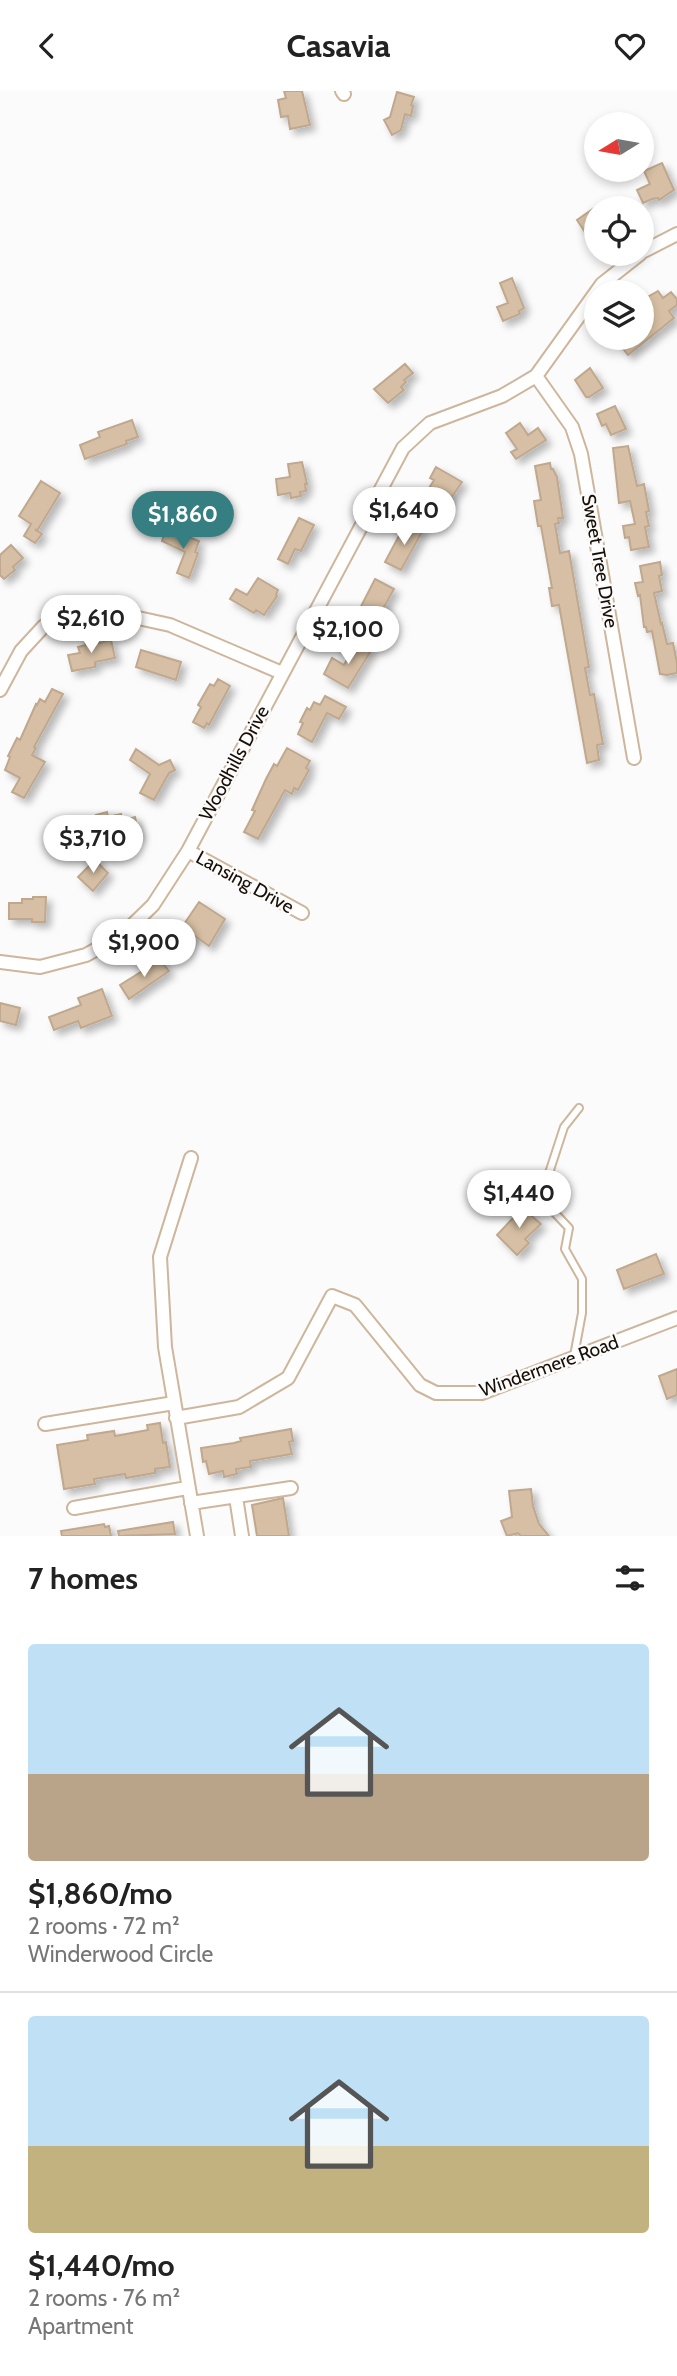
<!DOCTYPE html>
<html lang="en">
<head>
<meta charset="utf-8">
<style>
	:root { --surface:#fff; --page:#f2f2f2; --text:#222; --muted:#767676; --line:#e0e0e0; --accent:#357e82 }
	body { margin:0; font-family:Cabin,sans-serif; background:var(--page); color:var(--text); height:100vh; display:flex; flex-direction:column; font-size:26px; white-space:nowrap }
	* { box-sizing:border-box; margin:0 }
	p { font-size:23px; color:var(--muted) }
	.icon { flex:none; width:38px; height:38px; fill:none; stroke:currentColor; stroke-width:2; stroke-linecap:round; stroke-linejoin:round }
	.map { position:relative; height:1445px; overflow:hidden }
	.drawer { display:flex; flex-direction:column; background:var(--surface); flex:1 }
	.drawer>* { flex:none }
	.needle { width:46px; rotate:259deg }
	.buttons { position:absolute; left:584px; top:21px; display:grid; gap:14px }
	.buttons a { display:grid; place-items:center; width:70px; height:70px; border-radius:50%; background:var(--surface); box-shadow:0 4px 10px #0003; font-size:35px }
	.price { position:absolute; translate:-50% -60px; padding:0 16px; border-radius:24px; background:#fff; color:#222; font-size:23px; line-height:46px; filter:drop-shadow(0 2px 4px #0008) }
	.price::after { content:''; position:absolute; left:50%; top:42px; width:21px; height:16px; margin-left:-10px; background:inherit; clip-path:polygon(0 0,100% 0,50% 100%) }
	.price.selected { background:var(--accent); color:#fff }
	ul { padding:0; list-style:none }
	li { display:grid; align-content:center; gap:14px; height:371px; padding:0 28px }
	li+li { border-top:2px solid var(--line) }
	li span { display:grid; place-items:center; height:217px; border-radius:7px; color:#555 }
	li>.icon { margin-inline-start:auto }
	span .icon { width:126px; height:126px; fill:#fffc; stroke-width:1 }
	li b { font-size:30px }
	h2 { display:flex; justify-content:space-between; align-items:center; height:84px; padding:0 28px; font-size:30px }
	header { display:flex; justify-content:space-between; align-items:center; height:91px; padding:0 28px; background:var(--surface); font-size:32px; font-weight:700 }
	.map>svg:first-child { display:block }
</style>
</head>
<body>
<header><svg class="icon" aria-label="back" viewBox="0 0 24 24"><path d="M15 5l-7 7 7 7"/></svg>Casavia<svg class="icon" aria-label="heart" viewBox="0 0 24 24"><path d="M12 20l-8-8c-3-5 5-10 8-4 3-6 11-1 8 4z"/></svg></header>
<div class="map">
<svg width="677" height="1445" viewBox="0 0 677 1445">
	<defs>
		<filter id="shadow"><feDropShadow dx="5" dy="5" stdDeviation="3.5" flood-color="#0004"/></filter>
	</defs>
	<rect width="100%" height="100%" fill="#fbfbfb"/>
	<path fill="#d6bfa4" stroke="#bfa88e" stroke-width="2" filter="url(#shadow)" d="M284,0h18l8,34 -20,4 -2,-13 -7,1 -3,-17 8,-2z
		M397,1l17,5 -3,8 2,1 -2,10 -6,-2 -4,16 -9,5 -8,-15 6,-3z
		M662,72l12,27 -15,10 -1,-2 -6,1 -9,4 -6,-13 13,-6 -6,-13z
		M597,115v22l-10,7 -10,-15z
		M512,187l12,30 -5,3 1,3 -17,7 -6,-14 11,-4 -8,-20z
		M658,200l5,7 8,-6 6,7v6l-8,6 5,7 -46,37 -13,-17h27v-19l10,-8 -8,-12z
		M405,273l8,9 -9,7 2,2 -5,5 3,3 -16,13 -14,-14z
		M590,277l13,20 -14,9h-3l-11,-17z
		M615,315l11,23 -15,6 -5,-11 -4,2 -5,-12z
		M132,329l6,17 -12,4 1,3 -42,15 -5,-14 20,-8 -2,-5z
		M520,332l8,12 10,-7 8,12 -30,19 -5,-7 6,-3 -11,-16z
		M628,355l9,40 7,-2 5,27 -3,1 3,14 -4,1 4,20 -18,3 -2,-13 -4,1 -2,-12 12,-2 -5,-23 -11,2 -6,-55z
		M302,371l5,22h-2l1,7 -6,1 1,4 -10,2 -1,-5 -12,2 -2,-16 14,-2 -2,-13z
		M550,372l1,6h2l4,8 6,41h-5l1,5 -4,1 5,29 9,-2 20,116 -4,1 5,27 4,-1 9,50 -6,1 2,15 -12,3 -28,-158 -7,1 -3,-18h3l-11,-62h-3l-4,-25 7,-1 -6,-34z
		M436,376l26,15 -19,28 -20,-12 11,-18 -4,-2z
		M41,390l19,12 -23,38 -2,-2 7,5 -7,9 -11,-7 7,-12 -12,-8z
		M299,427l15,7 -13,26 -6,-2 -7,15 -10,-5z
		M410,433l13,6 -22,40 -16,-8 15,-28 4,1z
		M170,439l29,11 -4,11 3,1 -9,25 -12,-5 8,-21 -23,-11 3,-9 4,2z
		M11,454l12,13 -10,9 2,3 -11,9 -4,-4v-20z
		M660,471l2,13 -3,1 3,15 -8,2 7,31 1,-1 5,21 6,-1 4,20v10l-10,2 -7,-1 -8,-43 -5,1 -1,-5h-2l-4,-32 -2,1 -3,-13 8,-1 -3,-16z
		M258,487l20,12 -2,5 1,1 -13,19 -8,-5 -2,3 -24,-14 6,-10 11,6z
		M375,488l19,10 -22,40 -18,-9z
		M98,548l1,4 12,-3 4,18 -20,4v5l-23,4 -4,-16 12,-2 -2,-6 8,-2 -1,-3z
		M356,552l15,8 -23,37 -24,-14 8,-16 12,7z
		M141,559l40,12 -5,18 -40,-13z
		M218,588l12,7 -21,39 -2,-2 -3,5 -11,-6 8,-15 -3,-2 12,-21 4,2z
		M52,598l11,5 -29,53 2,1 -4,7 13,7 -21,36 -12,-6 8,-14 -15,-8 5,-13 -2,-1 9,-18 3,2 16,-36 1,1 3,-6 5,3z
		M325,605l21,11 -7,12 -12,-6 -15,29 -14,-8 5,-11 -3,-1 7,-14 3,2 4,-8 6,3z
		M287,657l23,13 -4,7 3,2 -11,20 -4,-2 -2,6 -7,-4 -27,49 -14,-7 11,-21 -3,-1 14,-31 8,-15 3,2z
		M136,658l23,16 11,-5 5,10 -6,3 -15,27 -14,-7 10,-19 -20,-14z
		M107,721l1,5 13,-3 1,7 13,-4 4,18 -34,10 -9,-30z
		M95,769l13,13 -15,18 -15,-14z
		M33,806h13l-1,25h-13v-3h-23v-16h13v-4h11z
		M199,811l26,17 -16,27 -14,-10 -12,15 -9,-6 9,-13 -3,-2z
		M160,869l9,11 -40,28 -9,-14z
		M102,898l10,27 -31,12 -3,-7 -24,9 -5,-13 32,-12 -3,-7z
		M0,912l20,5 -4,17 -16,-4z
		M520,1115l21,18 -16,15 4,4 -12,12 -20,-20 17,-18 -2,-2z
		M656,1163l8,20 -40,15 -7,-19z
		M677,1278v26l-10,4 -8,-23z
		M160,1332l3,20 3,-1 4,25 -15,2v4l-29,5 -1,-4 -31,5 1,5 -31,5 -7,-44 31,-5 -1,-5 27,-4 1,5 33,-6 -1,-5z
		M291,1338l2,12 -4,1 3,12 -42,7 1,6 -15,2 1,5 -13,3 -1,-6 -14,3 -3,-13 -3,1 -2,-14 33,-5 7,-2 -1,-3z
		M531,1398l2,17 6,18 10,12h-28l-3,-3 -11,3 -6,-15 11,-4 -3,-26z
		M283,1407l6,38h-32l-5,-31z
		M173,1431l2,12 -56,2 -1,-5z
		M104,1433l1,3 4,-1 2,10h-49l-1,-5z"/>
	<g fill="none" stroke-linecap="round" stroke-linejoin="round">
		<g stroke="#ceb69c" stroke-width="10">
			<path id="lane" d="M574,1265l8,-43v-34l-17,-30 4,-21 -32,-34 -1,-6 13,-15 15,-46 15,-19"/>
		</g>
		<g stroke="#ceb69c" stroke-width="16">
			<path id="street" d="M342,0l2,3
				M642,161l35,-18
				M536,285l36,51 9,27 53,304
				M0,599l21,-39 23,-25 31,-16h27l68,15 112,48
				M188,760l114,62
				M0,871l40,5 46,-12 36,-20 31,-30 35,-54 215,-403 27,-25 72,-27 34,-20 66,-92 38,-30
				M191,1067l-31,99 5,90 32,189
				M176,1327l63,-11 49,-29 44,-82 23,9 65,80 16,8h46l195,-75
				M45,1333l129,-21
				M236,1406l6,39
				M191,1412l100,-15
				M74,1417l113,-20"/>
		</g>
		<use href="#lane" stroke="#fff" stroke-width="6"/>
		<use href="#street" stroke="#fff" stroke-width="12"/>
	</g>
	<g text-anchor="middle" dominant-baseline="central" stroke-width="5" stroke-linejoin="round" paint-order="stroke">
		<g font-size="19" fill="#170e06" stroke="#fbfbfb">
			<text transform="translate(600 470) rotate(80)">Sweet Tree Drive</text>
			<text transform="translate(234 672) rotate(-62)">Woodhills Drive</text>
			<text transform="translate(245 791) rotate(29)">Lansing Drive</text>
			<text transform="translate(549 1275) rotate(-20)">Windermere Road</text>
		</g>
	</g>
</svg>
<div class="buttons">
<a><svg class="needle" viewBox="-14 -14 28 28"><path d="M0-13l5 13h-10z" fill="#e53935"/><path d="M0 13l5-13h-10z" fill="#767676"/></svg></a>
<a><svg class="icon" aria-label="locate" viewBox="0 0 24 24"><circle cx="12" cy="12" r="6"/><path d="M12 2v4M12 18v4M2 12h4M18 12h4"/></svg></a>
<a><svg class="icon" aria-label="layers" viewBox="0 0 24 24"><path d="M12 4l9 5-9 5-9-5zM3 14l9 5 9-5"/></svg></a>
</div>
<b class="price" style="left:404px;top:456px">$1,640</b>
<b class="price selected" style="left:183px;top:460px">$1,860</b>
<b class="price" style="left:91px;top:564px">$2,610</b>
<b class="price" style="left:348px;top:575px">$2,100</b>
<b class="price" style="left:93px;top:784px">$3,710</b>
<b class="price" style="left:144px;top:888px">$1,900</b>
<b class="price" style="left:519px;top:1139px">$1,440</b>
</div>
<section class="drawer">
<h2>7 homes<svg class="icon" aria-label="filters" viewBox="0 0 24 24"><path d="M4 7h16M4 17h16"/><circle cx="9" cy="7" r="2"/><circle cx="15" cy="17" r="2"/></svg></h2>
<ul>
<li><span style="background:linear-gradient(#bfe0f5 60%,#b9a48a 0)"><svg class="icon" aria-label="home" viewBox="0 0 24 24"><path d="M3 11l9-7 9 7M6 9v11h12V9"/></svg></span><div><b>$1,860/mo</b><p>2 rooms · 72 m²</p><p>Winderwood Circle</p></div></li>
<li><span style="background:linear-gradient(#bfe0f5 60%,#c2b280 0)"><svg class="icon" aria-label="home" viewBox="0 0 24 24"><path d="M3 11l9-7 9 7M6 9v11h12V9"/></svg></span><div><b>$1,440/mo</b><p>2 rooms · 76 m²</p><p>Apartment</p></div></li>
</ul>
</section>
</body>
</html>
